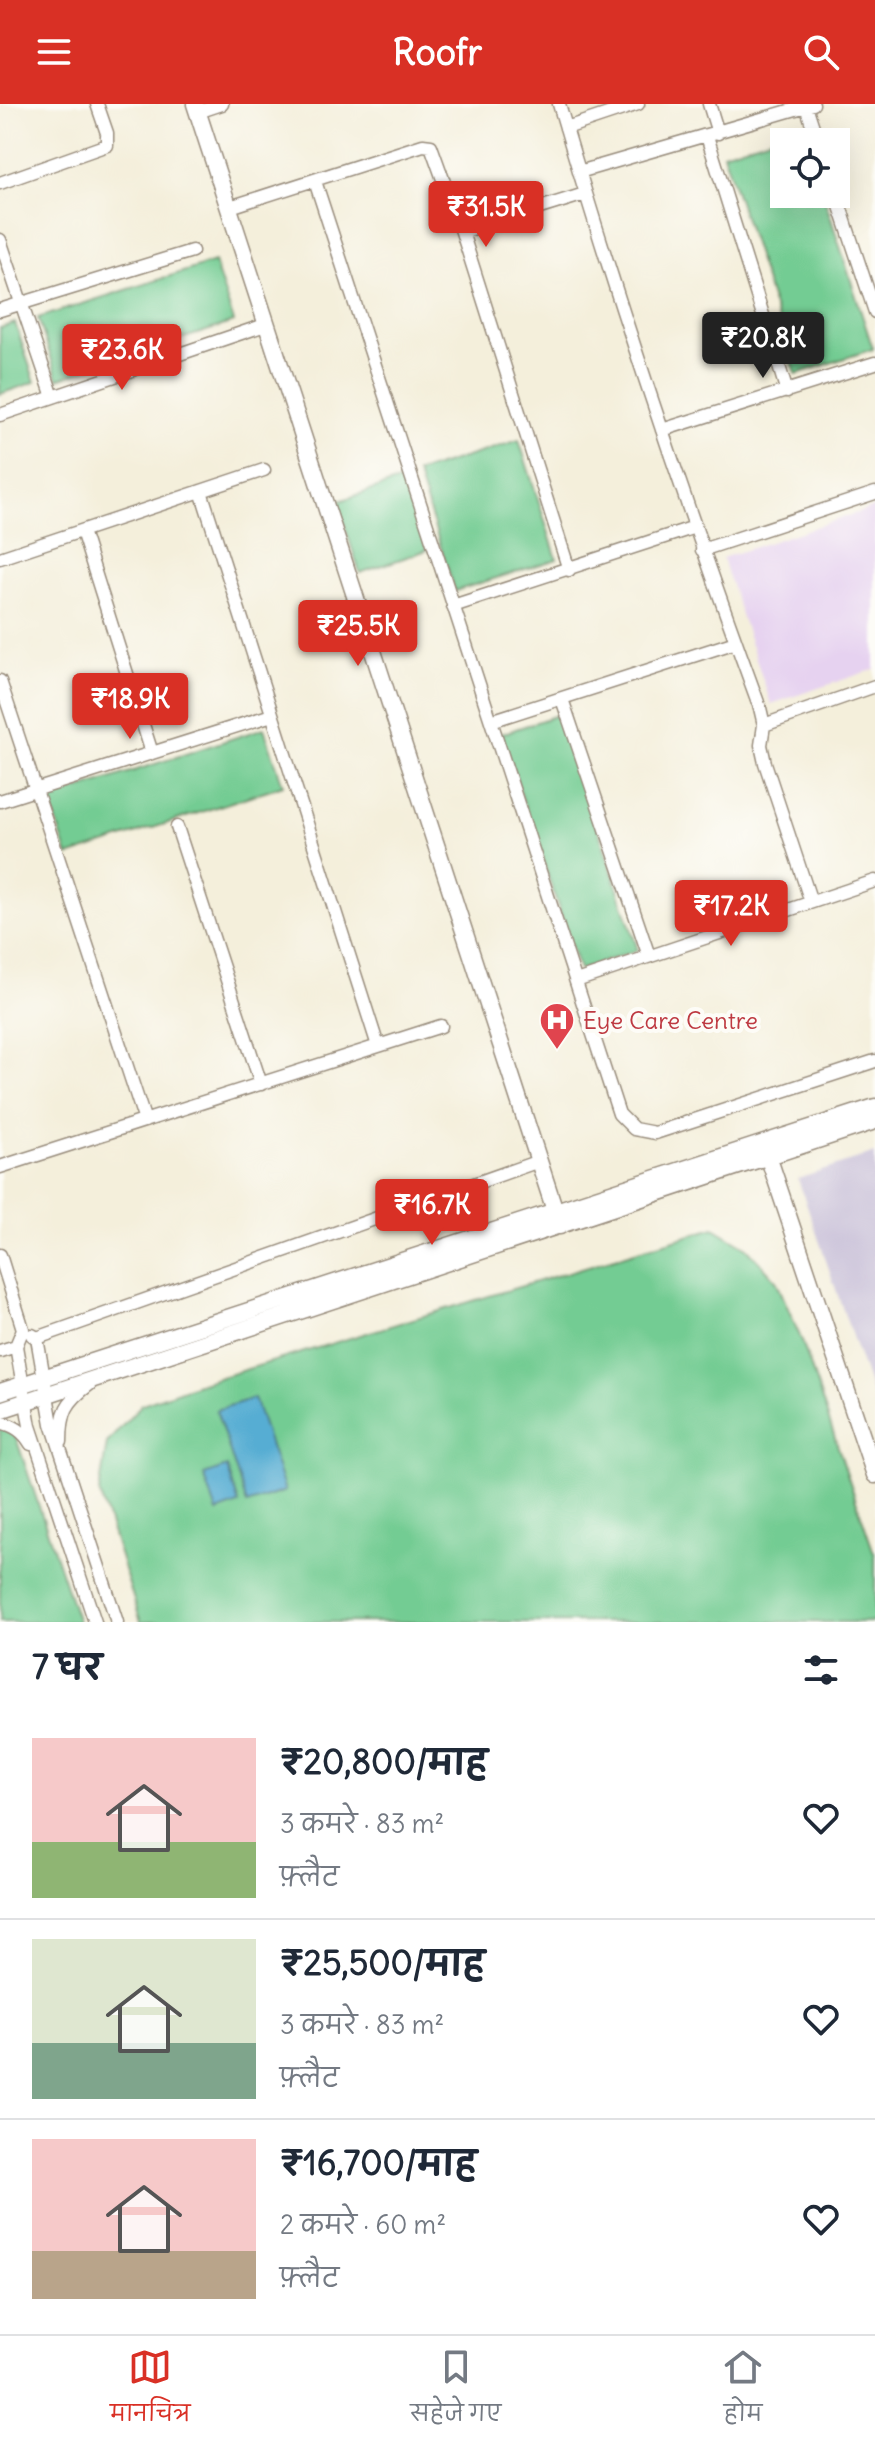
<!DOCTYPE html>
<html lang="hi">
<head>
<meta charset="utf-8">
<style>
	:root { --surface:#fff; --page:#f6f6f7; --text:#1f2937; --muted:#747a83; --line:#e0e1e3; --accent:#d93025 }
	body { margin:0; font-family:Delius,"Playpen Sans Deva",sans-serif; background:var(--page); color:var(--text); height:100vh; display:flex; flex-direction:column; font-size:30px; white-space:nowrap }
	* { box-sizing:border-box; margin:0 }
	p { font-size:26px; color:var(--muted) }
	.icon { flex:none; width:44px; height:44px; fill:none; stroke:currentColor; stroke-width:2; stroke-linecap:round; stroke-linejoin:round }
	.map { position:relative; height:1518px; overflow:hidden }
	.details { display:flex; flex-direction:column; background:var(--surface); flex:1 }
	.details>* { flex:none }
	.buttons { position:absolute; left:770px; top:24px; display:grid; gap:16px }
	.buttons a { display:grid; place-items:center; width:80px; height:80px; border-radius:0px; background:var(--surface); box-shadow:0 8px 32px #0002; font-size:40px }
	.price { position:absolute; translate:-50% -68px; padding:0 18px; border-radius:8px; background:var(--accent); color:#fff; font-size:26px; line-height:52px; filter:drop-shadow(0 2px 4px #0008) }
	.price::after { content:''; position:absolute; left:50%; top:48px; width:24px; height:18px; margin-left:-12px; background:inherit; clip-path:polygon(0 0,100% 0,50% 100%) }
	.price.on { background:#222; color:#fff }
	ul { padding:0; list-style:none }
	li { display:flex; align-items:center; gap:24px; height:200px; padding:0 32px }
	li+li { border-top:2px solid var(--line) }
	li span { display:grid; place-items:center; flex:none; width:224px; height:160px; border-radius:0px; color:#555 }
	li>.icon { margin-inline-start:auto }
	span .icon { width:96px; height:96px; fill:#fffc; stroke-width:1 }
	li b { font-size:34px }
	h2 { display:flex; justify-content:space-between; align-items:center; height:96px; padding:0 32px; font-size:34px }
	header { display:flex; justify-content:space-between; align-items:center; height:104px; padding:0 32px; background:var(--accent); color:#fff; font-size:36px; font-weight:800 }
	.tabs { display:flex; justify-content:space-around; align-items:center; height:112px; border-top:2px solid var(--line); background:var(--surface); font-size:22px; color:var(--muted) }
	.tabs a { display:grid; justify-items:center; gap:4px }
	.tabs .on { color:var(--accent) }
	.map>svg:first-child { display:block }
</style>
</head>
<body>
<header><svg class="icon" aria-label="menu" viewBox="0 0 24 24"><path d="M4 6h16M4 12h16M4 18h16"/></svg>Roofr<svg class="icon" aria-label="search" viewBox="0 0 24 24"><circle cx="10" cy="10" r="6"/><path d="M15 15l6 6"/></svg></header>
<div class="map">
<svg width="875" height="1518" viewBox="0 0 875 1518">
	<rect width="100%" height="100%" fill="#fdfcf7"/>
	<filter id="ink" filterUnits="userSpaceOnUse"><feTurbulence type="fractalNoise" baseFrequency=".0125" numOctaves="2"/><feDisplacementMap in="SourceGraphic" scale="16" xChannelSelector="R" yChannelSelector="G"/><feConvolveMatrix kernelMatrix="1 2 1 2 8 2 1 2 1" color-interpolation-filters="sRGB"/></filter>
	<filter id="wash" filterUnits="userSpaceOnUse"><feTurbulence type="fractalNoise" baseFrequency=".006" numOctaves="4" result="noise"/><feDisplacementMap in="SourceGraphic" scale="32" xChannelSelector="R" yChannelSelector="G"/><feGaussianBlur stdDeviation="1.8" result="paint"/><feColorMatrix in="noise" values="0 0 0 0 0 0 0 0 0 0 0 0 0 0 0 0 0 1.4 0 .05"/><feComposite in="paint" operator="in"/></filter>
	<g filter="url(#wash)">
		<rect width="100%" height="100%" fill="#f4efdb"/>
		<path fill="#e6d2f0" d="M875,403v162l-104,35 -49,-146z"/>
		<path fill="#c8bfd8" d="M875,1049v250l-77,-224z"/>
		<path fill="#73cc93" stroke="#577b58" stroke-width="2" d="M801,24l5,14h-22v52h39l50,155 -77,25 -73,-221z
			M214,158l20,60 -176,57 -20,-61z
			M15,219l20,59 -35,12v-66z
			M519,336l38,119 -102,32 -38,-118z
			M404,375l23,71 -67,23 -23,-71z
			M560,610l78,236 -59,20 -78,-236z
			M264,624l19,57 -215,71 -19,-57z
			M714,1124l33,20 29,32 26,61 73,215v66h-734l-42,-130 8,-49 35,-39 56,-20z
			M12,1322l66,196h-78v-193z"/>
		<path fill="#56add3" stroke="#486c78" stroke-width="2" d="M254,1294l31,93 -38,13 -31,-94z
			M227,1363l12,37 -22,8 -13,-37z"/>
	</g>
	<g filter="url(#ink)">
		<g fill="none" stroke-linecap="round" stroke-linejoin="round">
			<g stroke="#988c7c" stroke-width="15">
				<path id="street" d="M559,0c60,204 128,405 201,604l4,17 -3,20 4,18 46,139
					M709,0l9,29
					M806,2l12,36
					M198,8l24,-8
					M566,24l72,-24
					M707,32l80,256
					M579,68l234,-68
					M315,77l304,933 15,15 21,4 220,-72
					M0,79l107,-38v-12l-10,-29
					M836,90l39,118
					M230,103l193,-62 8,1 31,86 107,338
					M462,128l123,-38
					M0,136l53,157
					M0,206l192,-59
					M0,311l268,-91
					M662,326l213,-67
					M201,387l177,555
					M82,427l70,222
					M702,446l173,-57
					M0,454l264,-88
					M453,502l242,-79
					M0,577l145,440
					M562,595l87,257
					M491,617l245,-79
					M764,621l111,-39
					M0,697l272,-86
					M177,723l84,257
					M576,877l299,-100
					M0,1063l441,-141
					M0,1151l23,74 -7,17 14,80 65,196
					M32,1231l5,3 15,86 65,198
					M37,1234l502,-177
					M0,1247l16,-5
					M0,1318c15,4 23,9 31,22
					M61,1338c0,-30 5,-40 29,-58"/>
			</g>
			<g stroke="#988c7c" stroke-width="19">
				<path id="secondary" d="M195,0l365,1122
					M765,1043l110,328
					M0,1288l875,-285
					M0,1306l875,-289"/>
			</g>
			<use href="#street" stroke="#fff" stroke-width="12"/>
			<use href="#secondary" stroke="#fff" stroke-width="16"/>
		</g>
	</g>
	<defs>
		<g id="hospital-pin" transform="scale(1.8)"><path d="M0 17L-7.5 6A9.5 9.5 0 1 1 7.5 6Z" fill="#e0444e" stroke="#fdfcf7"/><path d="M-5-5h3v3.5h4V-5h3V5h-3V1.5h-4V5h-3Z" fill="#fff"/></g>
	</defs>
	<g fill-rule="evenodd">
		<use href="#hospital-pin" x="557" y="916"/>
	</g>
	<g text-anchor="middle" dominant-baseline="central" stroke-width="8" stroke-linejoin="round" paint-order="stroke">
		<g font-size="24" fill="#be3a42" stroke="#fdfcf7" text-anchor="start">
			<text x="583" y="916">Eye Care Centre</text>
		</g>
	</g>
</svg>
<div class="buttons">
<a><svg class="icon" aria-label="locate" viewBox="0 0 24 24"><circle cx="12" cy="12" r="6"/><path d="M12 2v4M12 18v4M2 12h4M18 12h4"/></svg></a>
</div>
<b class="price" style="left:486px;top:145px">₹31.5K</b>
<b class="price on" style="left:763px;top:276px">₹20.8K</b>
<b class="price" style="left:122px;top:288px">₹23.6K</b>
<b class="price" style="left:358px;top:564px">₹25.5K</b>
<b class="price" style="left:130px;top:637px">₹18.9K</b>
<b class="price" style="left:731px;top:844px">₹17.2K</b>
<b class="price" style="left:432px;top:1143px">₹16.7K</b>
</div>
<section class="details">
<h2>7 घर<svg class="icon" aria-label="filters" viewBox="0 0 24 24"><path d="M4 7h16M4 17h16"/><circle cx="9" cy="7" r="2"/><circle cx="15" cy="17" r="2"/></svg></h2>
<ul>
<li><span style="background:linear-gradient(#f6c9c9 65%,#8fb573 0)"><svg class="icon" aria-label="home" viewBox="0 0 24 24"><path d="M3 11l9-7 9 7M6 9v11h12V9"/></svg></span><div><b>₹20,800/माह</b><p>3 कमरे · 83 m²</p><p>फ़्लैट</p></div><svg class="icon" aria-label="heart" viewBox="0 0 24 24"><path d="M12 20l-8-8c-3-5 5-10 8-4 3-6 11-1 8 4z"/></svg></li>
<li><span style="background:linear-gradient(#dfe7d0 65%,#7fa58c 0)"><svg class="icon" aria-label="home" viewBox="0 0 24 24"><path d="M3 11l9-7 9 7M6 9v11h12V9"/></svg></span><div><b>₹25,500/माह</b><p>3 कमरे · 83 m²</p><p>फ़्लैट</p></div><svg class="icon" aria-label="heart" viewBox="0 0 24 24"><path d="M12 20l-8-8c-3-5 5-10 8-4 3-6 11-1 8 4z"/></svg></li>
<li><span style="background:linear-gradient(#f6c9c9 70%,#b9a48a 0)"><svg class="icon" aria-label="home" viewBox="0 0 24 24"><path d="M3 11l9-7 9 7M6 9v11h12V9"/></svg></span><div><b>₹16,700/माह</b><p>2 कमरे · 60 m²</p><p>फ़्लैट</p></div><svg class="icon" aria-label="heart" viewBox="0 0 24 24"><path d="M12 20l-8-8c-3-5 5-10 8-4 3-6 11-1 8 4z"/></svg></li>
</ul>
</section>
<nav class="tabs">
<a class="on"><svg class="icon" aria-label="map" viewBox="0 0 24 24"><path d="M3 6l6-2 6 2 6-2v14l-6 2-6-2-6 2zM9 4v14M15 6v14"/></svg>मानचित्र</a>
<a><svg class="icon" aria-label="saved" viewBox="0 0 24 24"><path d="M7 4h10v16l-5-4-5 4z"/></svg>सहेजे गए</a>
<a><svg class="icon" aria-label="home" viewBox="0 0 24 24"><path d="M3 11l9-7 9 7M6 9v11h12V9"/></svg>होम</a>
</nav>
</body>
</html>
